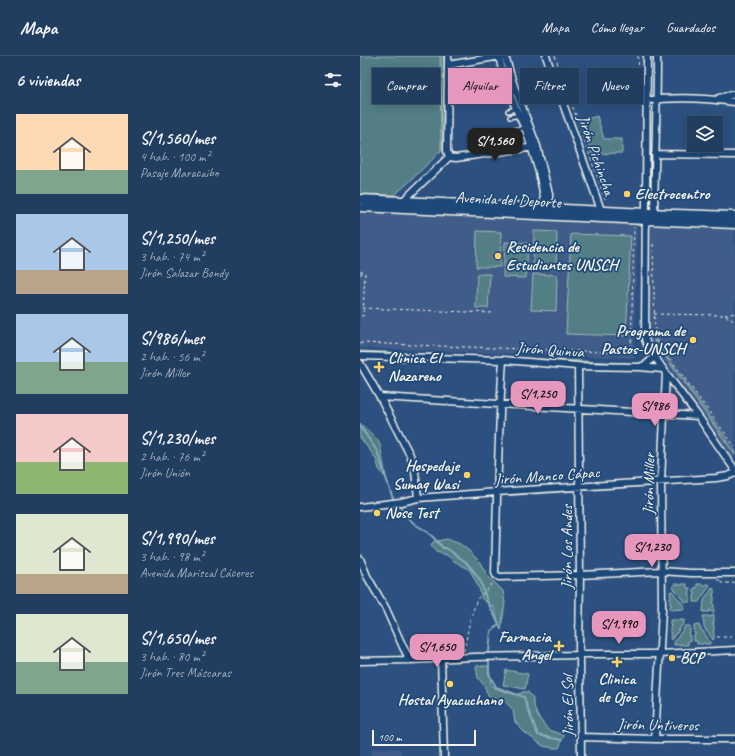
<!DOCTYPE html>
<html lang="es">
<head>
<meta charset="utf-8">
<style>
	:root { --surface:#213d60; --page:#2d4869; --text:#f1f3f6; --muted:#a2aebd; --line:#3e5675; --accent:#e797bd }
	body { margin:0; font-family:Caveat,sans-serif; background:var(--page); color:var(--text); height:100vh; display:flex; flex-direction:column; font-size:15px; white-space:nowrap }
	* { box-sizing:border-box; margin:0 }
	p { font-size:13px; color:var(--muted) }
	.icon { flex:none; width:22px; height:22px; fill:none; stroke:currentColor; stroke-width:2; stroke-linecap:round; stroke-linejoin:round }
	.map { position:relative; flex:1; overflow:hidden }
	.side { display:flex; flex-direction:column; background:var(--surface); width:360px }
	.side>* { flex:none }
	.banner { position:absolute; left:12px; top:12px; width:303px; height:36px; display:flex; gap:8px }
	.buttons { position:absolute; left:327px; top:60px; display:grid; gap:8px }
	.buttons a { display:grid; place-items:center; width:36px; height:36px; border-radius:0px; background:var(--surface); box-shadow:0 2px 10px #0003,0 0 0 1px var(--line); font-size:20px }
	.scale { position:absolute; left:12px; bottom:10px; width:104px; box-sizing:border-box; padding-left:4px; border:2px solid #f4f1e8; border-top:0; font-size:11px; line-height:14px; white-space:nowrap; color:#f4f1e8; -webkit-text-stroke:3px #1f4a7a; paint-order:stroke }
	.price { position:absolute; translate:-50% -34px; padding:0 9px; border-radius:8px; background:var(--accent); color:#111; font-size:13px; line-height:26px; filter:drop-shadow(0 1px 2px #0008) }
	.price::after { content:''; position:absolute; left:50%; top:24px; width:12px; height:9px; margin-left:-6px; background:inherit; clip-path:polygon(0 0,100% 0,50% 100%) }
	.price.current { background:#222; color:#fff }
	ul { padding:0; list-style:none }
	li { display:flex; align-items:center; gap:12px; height:100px; padding:0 16px }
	li span { display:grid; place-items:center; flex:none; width:112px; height:80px; border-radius:0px; color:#555 }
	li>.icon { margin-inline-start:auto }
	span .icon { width:48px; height:48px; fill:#fffc; stroke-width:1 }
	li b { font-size:17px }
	h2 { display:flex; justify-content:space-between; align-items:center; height:48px; padding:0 16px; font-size:17px }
	.tag { padding:0 14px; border-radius:0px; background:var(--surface); box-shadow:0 2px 10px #0003,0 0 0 1px var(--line); font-size:14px; line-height:36px }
	.tag.current { background:var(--accent); color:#111 }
	header { display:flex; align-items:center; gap:24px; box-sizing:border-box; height:56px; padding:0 20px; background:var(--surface); border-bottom:1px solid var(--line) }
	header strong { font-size:19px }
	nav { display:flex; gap:22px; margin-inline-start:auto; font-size:14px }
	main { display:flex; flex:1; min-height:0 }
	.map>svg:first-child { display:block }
</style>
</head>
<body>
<header>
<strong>Mapa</strong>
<nav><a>Mapa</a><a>Cómo llegar</a><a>Guardados</a></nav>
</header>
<main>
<section class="side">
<h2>6 viviendas<svg class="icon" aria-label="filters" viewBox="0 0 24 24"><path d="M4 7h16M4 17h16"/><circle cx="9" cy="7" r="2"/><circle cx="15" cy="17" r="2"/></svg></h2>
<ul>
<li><span style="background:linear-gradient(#ffd9b3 70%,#7fa58c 0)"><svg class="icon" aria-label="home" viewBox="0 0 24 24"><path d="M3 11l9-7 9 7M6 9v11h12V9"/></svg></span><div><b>S/1,560/mes</b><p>4 hab. · 100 m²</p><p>Pasaje Maracaibo</p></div></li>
<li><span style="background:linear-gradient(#a9c7e8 70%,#b9a48a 0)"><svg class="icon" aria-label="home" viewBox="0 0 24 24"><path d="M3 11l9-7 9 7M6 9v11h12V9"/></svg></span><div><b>S/1,250/mes</b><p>3 hab. · 74 m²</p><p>Jirón Salazar Bondy</p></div></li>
<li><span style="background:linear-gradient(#a9c7e8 60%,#7fa58c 0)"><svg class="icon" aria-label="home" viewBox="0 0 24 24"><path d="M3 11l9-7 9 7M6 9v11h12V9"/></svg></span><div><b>S/986/mes</b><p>2 hab. · 56 m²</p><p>Jirón Miller</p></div></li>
<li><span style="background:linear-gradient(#f6c9c9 60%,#8fb573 0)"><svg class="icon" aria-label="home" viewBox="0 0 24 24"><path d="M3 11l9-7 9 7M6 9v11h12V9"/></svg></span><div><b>S/1,230/mes</b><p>2 hab. · 76 m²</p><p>Jirón Unión</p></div></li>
<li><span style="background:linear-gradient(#dfe7d0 75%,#b9a48a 0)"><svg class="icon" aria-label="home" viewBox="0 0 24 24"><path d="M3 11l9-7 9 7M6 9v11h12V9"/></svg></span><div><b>S/1,990/mes</b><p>3 hab. · 98 m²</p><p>Avenida Mariscal Cáceres</p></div></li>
<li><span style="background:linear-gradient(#dfe7d0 60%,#7fa58c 0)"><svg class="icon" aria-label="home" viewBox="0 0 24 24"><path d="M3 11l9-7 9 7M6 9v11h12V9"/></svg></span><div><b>S/1,650/mes</b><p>3 hab. · 80 m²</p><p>Jirón Tres Máscaras</p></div></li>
</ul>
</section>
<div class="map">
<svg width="375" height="700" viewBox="0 0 375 700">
	<rect width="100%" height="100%" fill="#2c5180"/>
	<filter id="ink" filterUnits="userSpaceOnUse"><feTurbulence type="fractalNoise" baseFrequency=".025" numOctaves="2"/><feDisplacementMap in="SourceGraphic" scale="8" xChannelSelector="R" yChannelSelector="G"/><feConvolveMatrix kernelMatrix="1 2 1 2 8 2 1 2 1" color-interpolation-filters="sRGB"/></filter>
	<g filter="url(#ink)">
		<path fill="#405d8a" d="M0,154l277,12 -3,136 -274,-10z
			M287,167l88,4v230l-3,3 -83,-122z
			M12,693h29v7h-29z"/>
		<path fill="#527e86" stroke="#a3b8b7" d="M0,0h80l1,95 -35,34 -12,10 -34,-1z
			M81,0h3l2,92 -2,2 -2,-1z
			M237,60l7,23h18v14l-30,1 -11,-33z
			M117,175l24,1 -1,35h-24z
			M174,175l23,1 -1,36 -23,-1z
			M211,178l60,2 -5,100 -60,-2z
			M145,186l23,1 -2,35 -23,-1z
			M117,218h13l-2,34h-12z
			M173,218l24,1 -1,36 -25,-1z
			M294,284h1l80,111v4l-81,-114z
			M0,295l269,12 1,2 -270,-11z
			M0,367l17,16 3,6 6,32 -2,-1 -5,-7 -3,-10 -16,-22z
			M87,483l13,5 8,6 11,11 8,14 16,16 2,12 -4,27 -7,-22 -12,-9 -3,-11 -9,-18 -16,-9 -7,-6 -11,-3 -5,-6 2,-4z
			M314,528h5l1,1h2v-1h5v4h3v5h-1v2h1v7h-5l-2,-2v-1l-1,-2 -1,1 -8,-11z
			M337,528h5l1,1h2v-1h4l1,1 -7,11h-1l-3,6h-5v-7h1v-2h-1v-5h3z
			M352,532l2,1v5h-1v2h1v6h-1v2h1v8h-3v-2l-2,1v1h-6l1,-12 3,-5h1l1,-1v-1z
			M311,535h1l12,15v3l-14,1v-4h1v-2h-1v-6h1l-1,-6z
			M354,559v8h-1v2h1v6h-1v2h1v6l-1,1 -4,-6h1l-2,-2h-1l-3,-5 -1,-11h6v1h2v-1z
			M310,564h14v3l-8,11h-1l-3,6 -2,-1 1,-6 -1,-1v-5l1,-1v-1l-1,-1z
			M339,569l2,4v1l1,1h1l7,11v2h-5v-1h-2v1h-6v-3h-3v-6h1v-2h-1v-7z
			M325,570h5v7l-1,1v2h1v5h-2v4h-6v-1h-2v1h-6v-2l7,-11h1l1,-1v-1z
			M116,610h13l2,19 3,3 22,7 7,-3h5l5,6v5l4,12 11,15 16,5 -5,13h-6l-10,-2 -19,-14 -9,-10 -2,-12 -11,-12 -10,1 -4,-4 -4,-10 -6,-7z
			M146,614l22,4 -3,15 -22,-4z"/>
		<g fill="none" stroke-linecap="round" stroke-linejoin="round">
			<path stroke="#8cacbd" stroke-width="2" d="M0,370l17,25 15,45 16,22 8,7 7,4 9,7 11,12h3l20,14 9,11 6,9 6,19 12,23 -8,7 -2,20
				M129,598v20l7,13 28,10 3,10 11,28 23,5"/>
			<g stroke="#f4f1e8" stroke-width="6">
				<path id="service" d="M148,55l8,-2
					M150,61l9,-2
					M154,74l11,-2"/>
			</g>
			<g stroke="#f4f1e8" stroke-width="9">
				<path id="minor" d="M139,0l4,18 7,20 6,15 11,24 12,39 5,25 -2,14
					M145,0l9,30 23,60 12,48v19
					M186,0l56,157
					M287,0l-2,283 3,8 15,22 35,47 37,54
					M88,9l53,-9
					M359,42l16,-4
					M287,44c28,-3 60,-2 88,2
					M295,98l80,1
					M89,101l7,1 79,-11
					M42,147l1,-2 46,-44 -2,-6 1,-95
					M294,157c1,-52 3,-105 3,-157
					M0,300l143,4 75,6 61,1 24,2
					M143,304c-5,71 -6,142 -8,213l1,2 3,2 81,-2 81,-4 30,2h44
					M0,307l20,34 30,58 5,16 3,27
					M218,310l2,209 -1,73 1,13 1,95
					M280,311l7,-3 8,-8
					M20,341c106,6 212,12 318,19
					M0,451l41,-5 17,-4 79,-6 219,-14 12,-2 7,-3
					M0,503l7,17 19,33 17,38 7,13
					M81,603l3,97
					M0,605l50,-1 64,-3 106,-2 3,-1h77l75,-4
					M221,681l74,2h80
					M295,683l7,-129 -1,-129 5,-108"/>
			</g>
			<g stroke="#f4f1e8" stroke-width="11">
				<path id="tertiary" d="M0,143l286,14 89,3
					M0,151l375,17"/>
			</g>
			<path stroke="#f4f1e8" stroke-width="1" stroke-dasharray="3 3" stroke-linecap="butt" d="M195,0l50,143
				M278,0l2,41
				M293,188l2,94 80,109
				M0,216h5l-2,44 -3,-1
				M0,219l4,-3
				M3,252l130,5
				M294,258l71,1 10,7
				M365,259l10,-2
				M0,287l271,10 3,-126
				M357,524h4v3h14
				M357,581h18
				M104,595l6,-31 6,-18 2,-4 10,-9 6,-8"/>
			<use href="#service" stroke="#1f4a7a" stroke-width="3"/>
			<use href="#minor" stroke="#1f4a7a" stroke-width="6"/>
			<use href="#tertiary" stroke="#1f4a7a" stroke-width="8"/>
		</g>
	</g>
	<g fill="#ffd166" stroke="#1f4a7a" stroke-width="1.5">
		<circle cx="267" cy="138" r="4"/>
		<circle cx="138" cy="200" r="4"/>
		<circle cx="333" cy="284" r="4"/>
		<path d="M17 305h4v4h4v4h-4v4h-4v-4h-4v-4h4z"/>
		<circle cx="107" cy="419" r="4"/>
		<circle cx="17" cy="457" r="4"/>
		<path d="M197 584h4v4h4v4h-4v4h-4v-4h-4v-4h4z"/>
		<circle cx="312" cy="602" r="4"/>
		<path d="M255 600h4v4h4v4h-4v4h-4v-4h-4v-4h4z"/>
		<circle cx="90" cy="628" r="4"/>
	</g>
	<g text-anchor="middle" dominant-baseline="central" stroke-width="3.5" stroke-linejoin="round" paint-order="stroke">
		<g font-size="16" fill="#f4f1e8" stroke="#1f4a7a">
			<text transform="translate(236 99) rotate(71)">Jirón Pichincha</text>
			<text transform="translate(148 144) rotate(3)">Avenida del Deporte</text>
			<text transform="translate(190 294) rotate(4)">Jirón Quinua</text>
			<text transform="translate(187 420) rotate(-4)">Jirón Manco Cápac</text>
			<text transform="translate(289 428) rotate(-89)">Jirón Miller</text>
			<text transform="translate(207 491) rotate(-90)">Jirón Los Andes</text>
			<text transform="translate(208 650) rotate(-91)">Jirón El Sol</text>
			<text transform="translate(298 669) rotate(1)">Jirón Untiveros</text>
		</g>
		<g font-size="16" font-weight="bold" fill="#f4f1e8" stroke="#1f4a7a" text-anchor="start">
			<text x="275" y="138">Electrocentro</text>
			<text x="146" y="191">Residencia de<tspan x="146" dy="18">Estudiantes UNSCH</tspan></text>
			<text x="325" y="275" text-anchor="end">Programa de<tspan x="325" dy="18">Pastos-UNSCH</tspan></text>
			<text x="28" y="302">Clinica El<tspan x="28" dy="18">Nazareno</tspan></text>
			<text x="99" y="410" text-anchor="end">Hospedaje<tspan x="99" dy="18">Sumaq Wasi</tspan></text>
			<text x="25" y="457">Nose Test</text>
			<text x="191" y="581" text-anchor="end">Farmacia<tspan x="191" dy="18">Angel</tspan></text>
			<text x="320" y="602">BCP</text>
			<text x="257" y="623" text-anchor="middle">Clinica<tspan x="257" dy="18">de Ojos</tspan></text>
			<text x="90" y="644" text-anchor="middle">Hostal Ayacuchano</text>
		</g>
	</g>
</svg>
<div class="buttons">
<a><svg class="icon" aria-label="layers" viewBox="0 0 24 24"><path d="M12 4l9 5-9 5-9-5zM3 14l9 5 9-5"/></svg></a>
</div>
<div class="scale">100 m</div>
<b class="price current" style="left:135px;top:106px">S/1,560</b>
<b class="price" style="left:178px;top:359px">S/1,250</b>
<b class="price" style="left:295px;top:371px">S/986</b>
<b class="price" style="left:292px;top:512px">S/1,230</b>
<b class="price" style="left:259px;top:589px">S/1,990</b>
<b class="price" style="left:77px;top:612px">S/1,650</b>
<div class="banner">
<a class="tag">Comprar</a>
<a class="tag current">Alquilar</a>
<a class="tag">Filtros</a>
<a class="tag">Nuevo</a>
</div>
</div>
</main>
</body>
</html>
